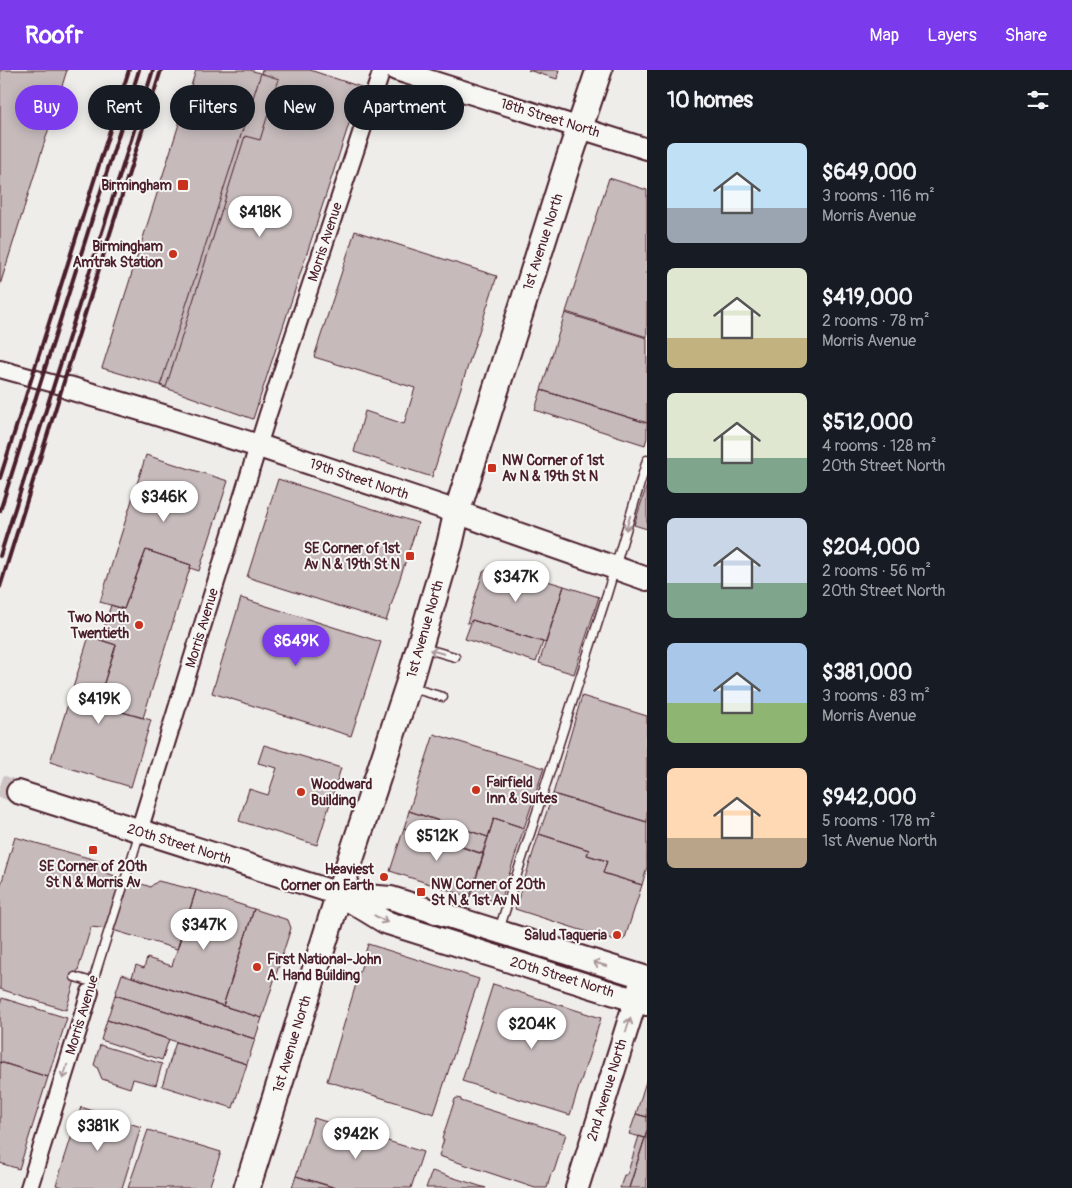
<!DOCTYPE html>
<html lang="en">
<head>
<meta charset="utf-8">
<style>
	:root { --surface:#171b24; --page:#242831; --text:#f1f3f6; --muted:#9ea1a6; --accent:#7c3aed }
	body { margin:0; font-family:Pangolin,sans-serif; background:var(--page); color:var(--text); height:100vh; display:flex; flex-direction:column; font-size:19px; white-space:nowrap }
	* { box-sizing:border-box; margin:0 }
	p { font-size:16px; color:var(--muted) }
	.icon { flex:none; width:28px; height:28px; fill:none; stroke:currentColor; stroke-width:2; stroke-linecap:round; stroke-linejoin:round }
	.map { position:relative; flex:1; overflow:hidden }
	.sheet { display:flex; flex-direction:column; background:var(--surface); width:425px }
	.sheet>* { flex:none }
	.guide { position:absolute; left:15px; top:15px; width:475px; height:45px; display:flex; gap:10px }
	.price { position:absolute; translate:-50% -42px; padding:0 11px; border-radius:18px; background:#fff; color:#222; font-size:16px; line-height:32px; filter:drop-shadow(0 1px 2px #0008) }
	.price::after { content:''; position:absolute; left:50%; top:30px; width:15px; height:11px; margin-left:-8px; background:inherit; clip-path:polygon(0 0,100% 0,50% 100%) }
	.price.on { background:var(--accent); color:#fff }
	ul { padding:0; list-style:none }
	li { display:flex; align-items:center; gap:15px; height:125px; padding:0 20px }
	li span { display:grid; place-items:center; flex:none; width:140px; height:100px; border-radius:8px; color:#555 }
	li>.icon { margin-inline-start:auto }
	span .icon { width:60px; height:60px; fill:#fffc; stroke-width:1 }
	li b { font-size:21px }
	h2 { display:flex; justify-content:space-between; align-items:center; height:60px; padding:0 20px; font-size:21px }
	.tag { padding:0 18px; border-radius:22px; background:var(--surface); box-shadow:0 2px 12px #0003; font-size:18px; line-height:45px }
	.tag.on { background:var(--accent); color:#fff }
	header { display:flex; align-items:center; gap:30px; box-sizing:border-box; height:70px; padding:0 25px; background:var(--accent); color:#fff }
	header strong { font-size:24px }
	nav { display:flex; gap:28px; margin-inline-start:auto; font-size:18px }
	main { display:flex; flex:1; min-height:0 }
	.map>svg:first-child { display:block }
</style>
</head>
<body>
<header>
<strong>Roofr</strong>
<nav><a>Map</a><a>Layers</a><a>Share</a></nav>
</header>
<main>
<div class="map">
<svg width="647" height="1118" viewBox="0 0 647 1118">
	<rect width="100%" height="100%" fill="#efedea"/>
	<filter id="ink" filterUnits="userSpaceOnUse"><feTurbulence type="fractalNoise" baseFrequency=".02" numOctaves="2"/><feDisplacementMap in="SourceGraphic" scale="10" xChannelSelector="R" yChannelSelector="G"/><feConvolveMatrix kernelMatrix="1 2 1 2 8 2 1 2 1" color-interpolation-filters="sRGB"/></filter>
	<g filter="url(#ink)">
		<path fill="#c6babb" stroke="#4a1f2b" d="M0,0h67l-67,215z
			M196,0h54l29,9 -19,61 -15,-4 -79,251 -64,-19z
			M262,0h48l51,17 -108,332 -93,-33z
			M528,0h31l-2,9z
			M609,108l38,12v147l-81,-25z
			M355,161l142,45 -65,201 -78,-25 11,-41 39,13 11,-36 -101,-31z
			M565,243l82,25v85l-106,-33z
			M541,320l106,33v15l-2,7 -110,-35z
			M146,385l82,26 -29,90 -9,-3 1,-3 -45,-15 -22,59 -24,-7z
			M278,409l140,44 -32,98 -139,-44z
			M647,415v44l-13,-4z
			M146,480l45,15 -48,153 -46,-13 19,-60 -16,-5 11,-35 13,4z
			M495,495l69,21 -18,57 -74,-23 -3,3h-2l16,-51z
			M564,516l35,11 -25,77 -35,-11z
			M241,528l140,44 -30,94 -139,-43z
			M472,550l71,22 -7,20 -71,-23z
			M89,566l27,9 -19,60 54,15 -20,67 -81,-25z
			M582,626l65,20v106l-94,-28z
			M434,664l110,34 -20,60 -30,-10 -6,19 -79,-26z
			M264,675l77,23 -24,77 -78,-24 10,-32 19,6 9,-27 -19,-5z
			M553,724l94,28v45l-5,18 -39,-12 4,-12 -20,-6 2,-5 -50,-16z
			M409,741l79,26 -6,17 -78,-26z
			M494,748l30,10 -24,75 -29,-9z
			M404,758l80,26 -14,43 -80,-26z
			M539,764l50,16 -2,5 20,6 -4,12 39,12 -17,53 -2,2 -8,1 -100,-32z
			M15,767l84,24 7,12 42,13 2,1 8,-6 38,9 -19,59 -68,-20 -18,-2 -25,83 -66,-21v-101z
			M196,820l58,19 -31,97 -91,-29 4,-12 8,3 3,-10 25,8z
			M254,839l34,11 3,8 -29,90 -39,-12z
			M368,874l111,35 -45,135 -107,-33z
			M122,904l140,44 -7,21 -140,-44z
			M493,914l108,34 -31,97 -108,-34z
			M115,925l140,44 -8,25 -140,-44z
			M2,928l65,20 -19,59 -48,-15v-57z
			M107,950l62,19 -7,21 -61,-20z
			M176,972l71,22 -14,44 -71,-22z
			M100,975l62,19 -6,21 -23,-6 -3,9 -28,-9 -5,-12 -3,-2z
			M0,992l48,15 -29,92 -19,-6z
			M647,1008v39l-11,-3z
			M457,1028l4,1v2l105,33 -12,37 -3,3 -4,14h-12l-96,-32 5,-17h-2l13,-40z
			M81,1037l60,20 -19,61h-56l-10,-3z
			M636,1044l11,3v13l-2,8 -16,-4z
			M314,1048l109,34 -12,36h-74l-41,-12z
			M148,1060l73,22 -12,36h-81z
			M647,1060v58h-18l16,-50z
			M639,1066l6,2 -16,50h-9l4,-13h3z
			M432,1101l54,17h-60z
			M296,1106l39,12h-43z"/>
		<g fill="none" stroke-linecap="round" stroke-linejoin="round">
			<path stroke="#cec4c4" stroke-width="22" stroke-dasharray="22 11" stroke-linecap="butt" d="M0,716l18,6"/>
			<g stroke="#4a1f2b" stroke-width="11">
				<path id="service" d="M424,578l31,9
					M412,618l31,9
					M499,860l108,-336 40,-134
					M75,907l17,5
					M90,922c15,-53 34,-105 49,-158"/>
			</g>
			<g stroke="#4a1f2b" stroke-width="20">
				<path id="minor" d="M0,299l69,19
					M139,761l129,-417 114,-344
					M29,1118l61,-196"/>
			</g>
			<g stroke="#4a1f2b" stroke-width="24">
				<path id="tertiary" d="M396,0l251,79"/>
			</g>
			<g stroke="#4a1f2b" stroke-width="26">
				<path id="secondary" d="M69,318l78,23 118,37 192,64 41,15 149,52
					M18,722l321,102 52,4 256,80
					M344,827l41,25 262,82
					M577,1118l63,-202"/>
			</g>
			<g stroke="#4a1f2b" stroke-width="29">
				<path id="primary" d="M247,1118l92,-294 69,-208 42,-143 7,-31 111,-350 31,-92"/>
			</g>
			<use href="#service" stroke="#f6f6f2" stroke-width="8"/>
			<use href="#minor" stroke="#f6f6f2" stroke-width="16"/>
			<use href="#tertiary" stroke="#f6f6f2" stroke-width="20"/>
			<use href="#secondary" stroke="#f6f6f2" stroke-width="22"/>
			<use href="#primary" stroke="#f6f6f2" stroke-width="25"/>
			<path stroke="#4a1f2b" stroke-width="4" d="M0,408l129,-408
				M0,441l139,-441
				M0,486l153,-486
				M0,517l161,-517"/>
		</g>
		<defs><path id="oneway-shaft" d="M-6 0H5M1.5-3L5.5 0L1.5 3" fill="none" stroke-width="1.6" stroke-linecap="round" stroke-linejoin="round" transform="scale(1.25)"/></defs>
		<g stroke="#a99598">
			<use href="#oneway-shaft" transform="translate(628 453) rotate(107)"/>
			<use href="#oneway-shaft" transform="translate(437 582) rotate(-164)"/>
			<use href="#oneway-shaft" transform="translate(381 849) rotate(29)"/>
			<use href="#oneway-shaft" transform="translate(600 894) rotate(-163)"/>
			<use href="#oneway-shaft" transform="translate(628 955) rotate(-73)"/>
			<use href="#oneway-shaft" transform="translate(65 1002) rotate(107)"/>
		</g>
	</g>
	<g fill="#c8321e" stroke="#f6f6f2" stroke-width="2">
		<rect x="177" y="109" width="12" height="12" rx="2.5"/>
		<circle cx="173" cy="184" r="5"/>
		<rect x="487" y="393" width="10" height="10" rx="2.5"/>
		<rect x="405" y="481" width="10" height="10" rx="2.5"/>
		<circle cx="139" cy="555" r="5"/>
		<circle cx="476" cy="720" r="5"/>
		<circle cx="301" cy="722" r="5"/>
		<rect x="88" y="775" width="10" height="10" rx="2.5"/>
		<circle cx="384" cy="807" r="5"/>
		<rect x="416" y="817" width="10" height="10" rx="2.5"/>
		<circle cx="617" cy="865" r="5"/>
		<circle cx="257" cy="897" r="5"/>
	</g>
	<g text-anchor="middle" dominant-baseline="central" stroke-width="4" stroke-linejoin="round" paint-order="stroke">
		<g font-size="14" fill="#4a1f2b" stroke="#f6f6f2">
			<text transform="translate(550 48) rotate(17)">18th Street North</text>
			<text transform="translate(325 172) rotate(-72)">Morris Avenue</text>
			<text transform="translate(543 172) rotate(-72)">1st Avenue North</text>
			<text transform="translate(359 409) rotate(18)">19th Street North</text>
			<text transform="translate(202 558) rotate(-73)">Morris Avenue</text>
			<text transform="translate(425 559) rotate(-74)">1st Avenue North</text>
			<text transform="translate(179 774) rotate(17)">20th Street North</text>
			<text transform="translate(562 907) rotate(17)">20th Street North</text>
			<text transform="translate(82 945) rotate(-73)">Morris Avenue</text>
			<text transform="translate(292 974) rotate(-73)">1st Avenue North</text>
			<text transform="translate(607 1020) rotate(-73)">2nd Avenue North</text>
		</g>
		<g font-size="14" font-weight="bold" fill="#4a1f2b" stroke="#f6f6f2" text-anchor="end">
			<text x="172" y="115">Birmingham</text>
			<text x="163" y="176">Birmingham<tspan x="163" dy="16">Amtrak Station</tspan></text>
			<text x="502" y="390" text-anchor="start">NW Corner of 1st<tspan x="502" dy="16">Av N &amp; 19th St N</tspan></text>
			<text x="400" y="478">SE Corner of 1st<tspan x="400" dy="16">Av N &amp; 19th St N</tspan></text>
			<text x="129" y="547">Two North<tspan x="129" dy="16">Twentieth</tspan></text>
			<text x="486" y="712" text-anchor="start">Fairfield<tspan x="486" dy="16">Inn &amp; Suites</tspan></text>
			<text x="311" y="714" text-anchor="start">Woodward<tspan x="311" dy="16">Building</tspan></text>
			<text x="93" y="796" text-anchor="middle">SE Corner of 20th<tspan x="93" dy="16">St N &amp; Morris Av</tspan></text>
			<text x="374" y="799">Heaviest<tspan x="374" dy="16">Corner on Earth</tspan></text>
			<text x="431" y="814" text-anchor="start">NW Corner of 20th<tspan x="431" dy="16">St N &amp; 1st Av N</tspan></text>
			<text x="607" y="865">Salud Taqueria</text>
			<text x="267" y="889" text-anchor="start">First National-John<tspan x="267" dy="16">A. Hand Building</tspan></text>
		</g>
	</g>
</svg>
<b class="price" style="left:260px;top:168px">$418K</b>
<b class="price" style="left:164px;top:453px">$346K</b>
<b class="price" style="left:516px;top:533px">$347K</b>
<b class="price on" style="left:296px;top:597px">$649K</b>
<b class="price" style="left:99px;top:655px">$419K</b>
<b class="price" style="left:437px;top:792px">$512K</b>
<b class="price" style="left:204px;top:881px">$347K</b>
<b class="price" style="left:532px;top:980px">$204K</b>
<b class="price" style="left:98px;top:1082px">$381K</b>
<b class="price" style="left:356px;top:1090px">$942K</b>
<div class="guide">
<a class="tag on">Buy</a>
<a class="tag">Rent</a>
<a class="tag">Filters</a>
<a class="tag">New</a>
<a class="tag">Apartment</a>
</div>
</div>
<section class="sheet">
<h2>10 homes<svg class="icon" aria-label="filters" viewBox="0 0 24 24"><path d="M4 7h16M4 17h16"/><circle cx="9" cy="7" r="2"/><circle cx="15" cy="17" r="2"/></svg></h2>
<ul>
<li><span style="background:linear-gradient(#bfe0f5 65%,#9aa5b1 0)"><svg class="icon" aria-label="home" viewBox="0 0 24 24"><path d="M3 11l9-7 9 7M6 9v11h12V9"/></svg></span><div><b>$649,000</b><p>3 rooms · 116 m²</p><p>Morris Avenue</p></div></li>
<li><span style="background:linear-gradient(#dfe7d0 70%,#c2b280 0)"><svg class="icon" aria-label="home" viewBox="0 0 24 24"><path d="M3 11l9-7 9 7M6 9v11h12V9"/></svg></span><div><b>$419,000</b><p>2 rooms · 78 m²</p><p>Morris Avenue</p></div></li>
<li><span style="background:linear-gradient(#dfe7d0 65%,#7fa58c 0)"><svg class="icon" aria-label="home" viewBox="0 0 24 24"><path d="M3 11l9-7 9 7M6 9v11h12V9"/></svg></span><div><b>$512,000</b><p>4 rooms · 128 m²</p><p>20th Street North</p></div></li>
<li><span style="background:linear-gradient(#c9d6e8 65%,#7fa58c 0)"><svg class="icon" aria-label="home" viewBox="0 0 24 24"><path d="M3 11l9-7 9 7M6 9v11h12V9"/></svg></span><div><b>$204,000</b><p>2 rooms · 56 m²</p><p>20th Street North</p></div></li>
<li><span style="background:linear-gradient(#a9c7e8 60%,#8fb573 0)"><svg class="icon" aria-label="home" viewBox="0 0 24 24"><path d="M3 11l9-7 9 7M6 9v11h12V9"/></svg></span><div><b>$381,000</b><p>3 rooms · 83 m²</p><p>Morris Avenue</p></div></li>
<li><span style="background:linear-gradient(#ffd9b3 70%,#b9a48a 0)"><svg class="icon" aria-label="home" viewBox="0 0 24 24"><path d="M3 11l9-7 9 7M6 9v11h12V9"/></svg></span><div><b>$942,000</b><p>5 rooms · 178 m²</p><p>1st Avenue North</p></div></li>
</ul>
</section>
</main>
</body>
</html>
